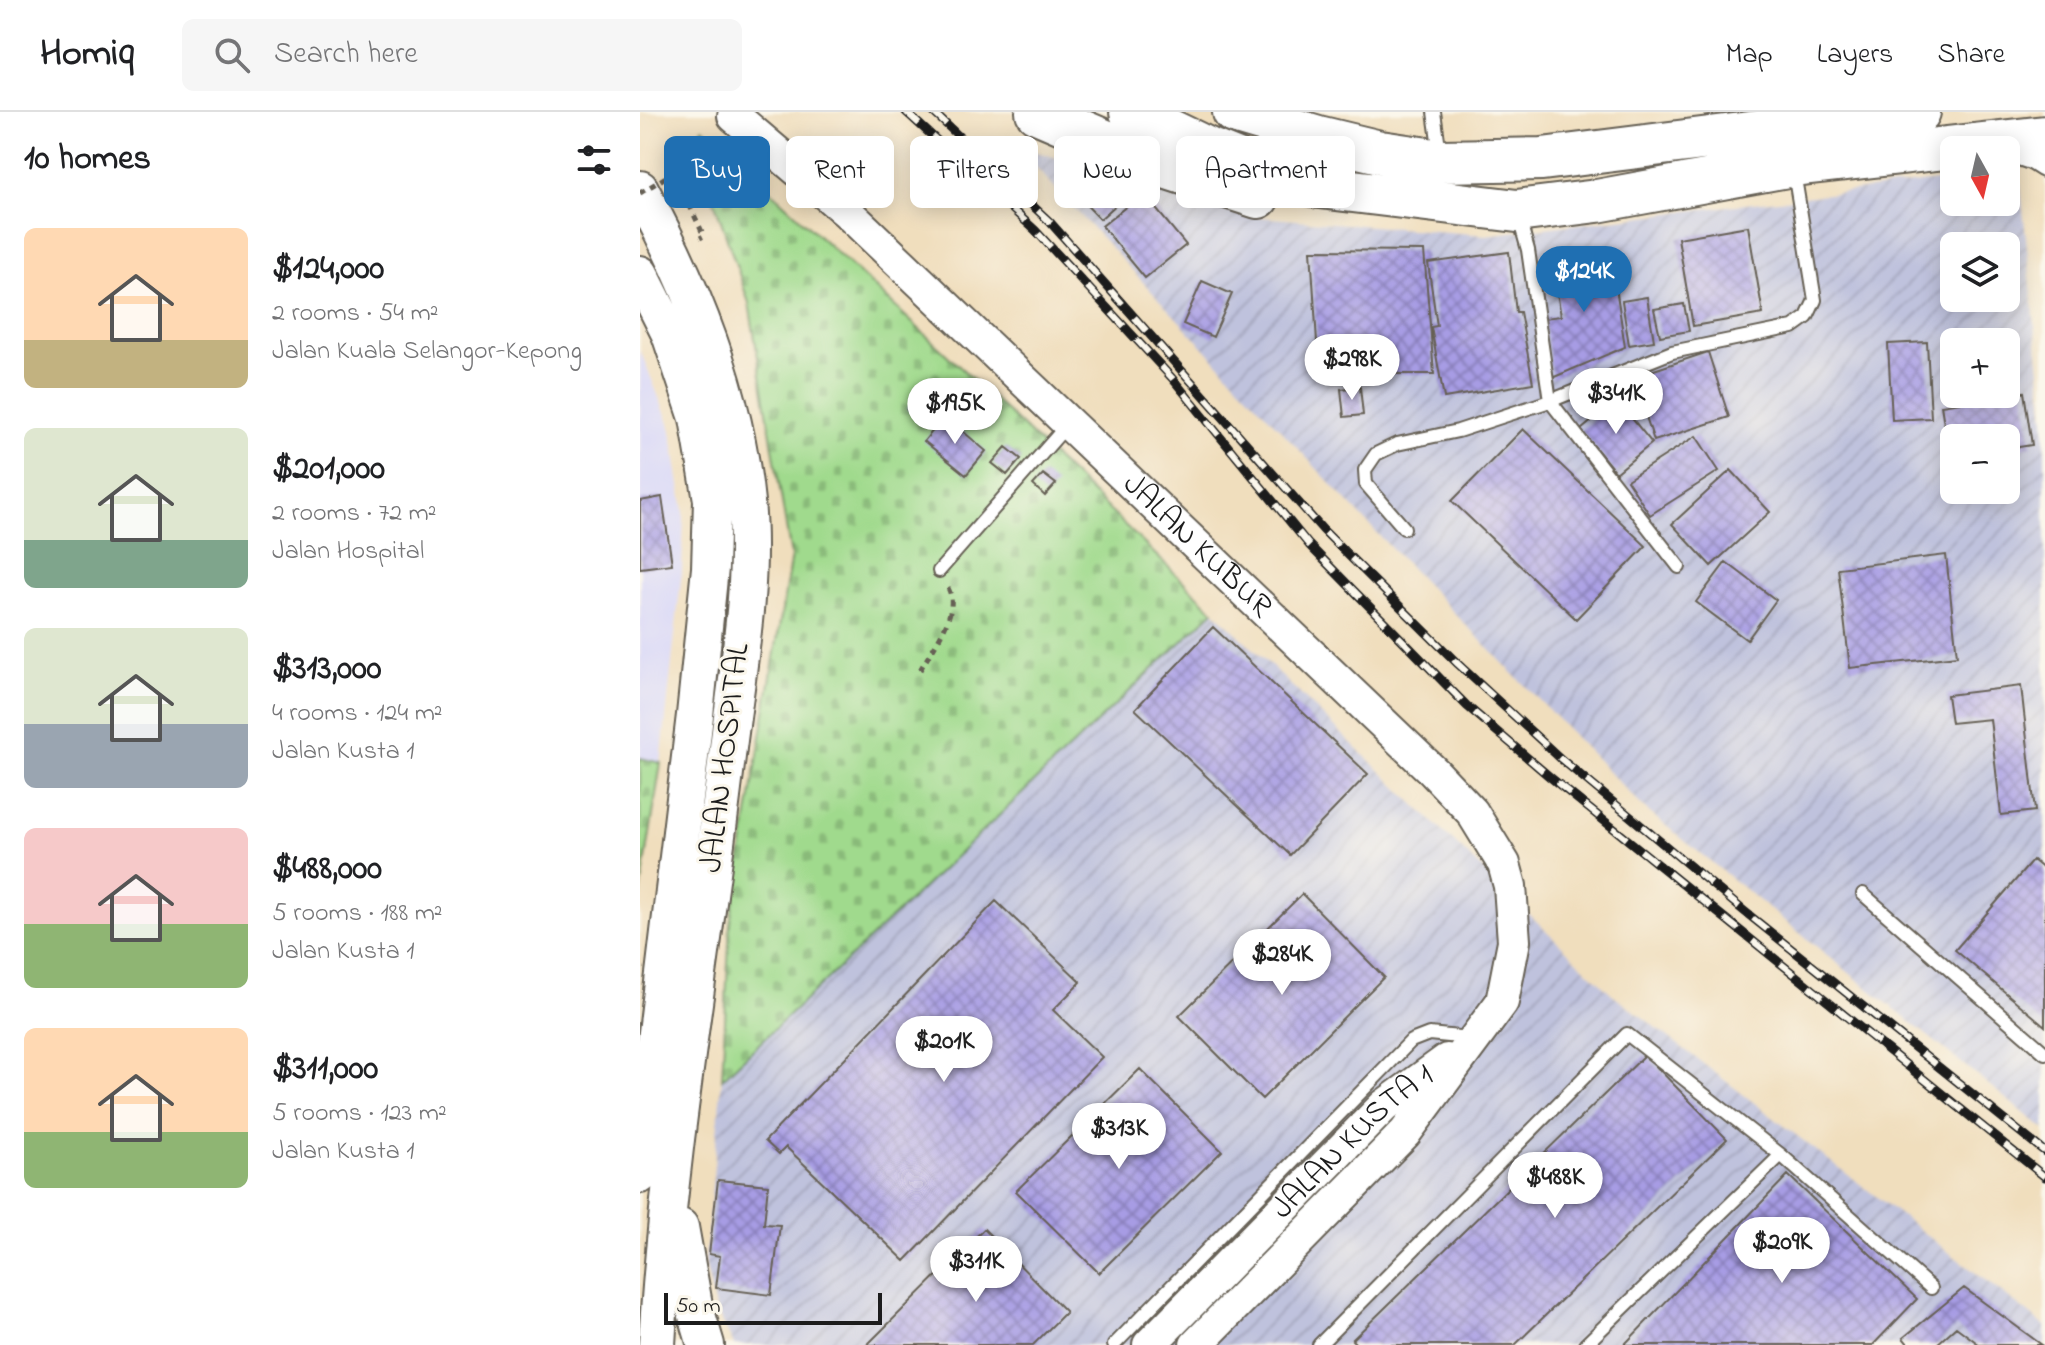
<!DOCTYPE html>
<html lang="en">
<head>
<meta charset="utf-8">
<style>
	:root { --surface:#fff; --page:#f6f6f6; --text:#202124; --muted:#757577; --line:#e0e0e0; --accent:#1f6fb2 }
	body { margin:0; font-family:"Indie Flower",sans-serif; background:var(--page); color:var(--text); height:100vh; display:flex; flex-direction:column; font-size:30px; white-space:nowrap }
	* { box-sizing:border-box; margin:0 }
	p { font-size:26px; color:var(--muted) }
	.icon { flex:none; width:44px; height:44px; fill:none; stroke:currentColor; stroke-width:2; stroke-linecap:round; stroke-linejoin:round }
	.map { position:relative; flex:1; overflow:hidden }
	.side { display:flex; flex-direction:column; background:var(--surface); width:640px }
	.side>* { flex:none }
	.hud { position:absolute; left:24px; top:24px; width:760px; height:72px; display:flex; gap:16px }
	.needle { width:52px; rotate:172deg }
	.tools { position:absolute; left:1300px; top:24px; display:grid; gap:16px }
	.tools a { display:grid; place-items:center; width:80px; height:80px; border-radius:12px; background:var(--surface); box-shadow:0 4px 20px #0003; font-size:40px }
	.scale { position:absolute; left:24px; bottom:20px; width:218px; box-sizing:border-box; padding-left:8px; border:4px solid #1c1c1c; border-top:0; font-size:22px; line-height:28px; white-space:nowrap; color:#1c1c1c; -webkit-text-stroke:6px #fbf7ec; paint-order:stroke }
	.price { position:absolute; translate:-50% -68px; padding:0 18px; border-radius:28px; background:#fff; color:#222; font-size:26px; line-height:52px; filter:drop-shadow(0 2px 4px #0008) }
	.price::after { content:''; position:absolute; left:50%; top:48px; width:24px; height:18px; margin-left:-12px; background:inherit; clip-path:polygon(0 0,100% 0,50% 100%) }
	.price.active { background:var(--accent); color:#fff }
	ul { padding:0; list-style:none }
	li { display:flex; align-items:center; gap:24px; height:200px; padding:0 24px }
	li span { display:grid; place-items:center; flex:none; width:224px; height:160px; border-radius:12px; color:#555 }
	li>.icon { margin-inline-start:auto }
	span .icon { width:96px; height:96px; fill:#fffc; stroke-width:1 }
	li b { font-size:34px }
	h2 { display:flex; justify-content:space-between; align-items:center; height:96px; padding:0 24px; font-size:34px }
	.tag { padding:0 28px; border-radius:12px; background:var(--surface); box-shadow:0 4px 20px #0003; font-size:28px; line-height:72px }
	.tag.active { background:var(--accent); color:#fff }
	header { display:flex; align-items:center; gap:48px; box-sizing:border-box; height:112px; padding:0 40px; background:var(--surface); border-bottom:2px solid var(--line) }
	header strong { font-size:38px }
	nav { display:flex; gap:44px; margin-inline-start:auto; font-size:28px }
	.search { width:560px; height:72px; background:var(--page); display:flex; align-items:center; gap:20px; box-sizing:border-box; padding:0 28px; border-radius:12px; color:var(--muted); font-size:30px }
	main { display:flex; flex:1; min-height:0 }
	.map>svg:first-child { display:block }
</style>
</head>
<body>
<header>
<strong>Homiq</strong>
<div class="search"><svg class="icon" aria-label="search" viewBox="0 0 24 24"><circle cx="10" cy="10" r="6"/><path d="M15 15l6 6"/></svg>Search here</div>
<nav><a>Map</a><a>Layers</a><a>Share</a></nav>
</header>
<main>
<section class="side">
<h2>10 homes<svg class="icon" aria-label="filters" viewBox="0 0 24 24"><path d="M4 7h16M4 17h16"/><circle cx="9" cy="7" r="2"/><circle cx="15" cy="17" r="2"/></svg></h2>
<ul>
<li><span style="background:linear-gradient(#ffd9b3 70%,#c2b280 0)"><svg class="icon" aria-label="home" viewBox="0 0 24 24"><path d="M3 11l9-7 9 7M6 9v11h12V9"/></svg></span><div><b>$124,000</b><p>2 rooms · 54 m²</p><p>Jalan Kuala Selangor-Kepong</p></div></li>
<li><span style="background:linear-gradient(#dfe7d0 70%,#7fa58c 0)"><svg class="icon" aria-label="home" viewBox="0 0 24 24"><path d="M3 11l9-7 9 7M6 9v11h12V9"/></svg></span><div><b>$201,000</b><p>2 rooms · 72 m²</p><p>Jalan Hospital</p></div></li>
<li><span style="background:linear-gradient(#dfe7d0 60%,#9aa5b1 0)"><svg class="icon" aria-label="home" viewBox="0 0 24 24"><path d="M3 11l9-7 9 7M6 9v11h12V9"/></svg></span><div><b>$313,000</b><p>4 rooms · 124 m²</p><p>Jalan Kusta 1</p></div></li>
<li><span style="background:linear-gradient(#f6c9c9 60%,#8fb573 0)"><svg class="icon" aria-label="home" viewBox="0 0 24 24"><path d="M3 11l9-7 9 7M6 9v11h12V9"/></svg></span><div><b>$488,000</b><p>5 rooms · 188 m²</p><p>Jalan Kusta 1</p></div></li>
<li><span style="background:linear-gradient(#ffd9b3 65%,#8fb573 0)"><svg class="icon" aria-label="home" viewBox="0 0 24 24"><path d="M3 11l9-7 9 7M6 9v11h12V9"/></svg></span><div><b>$311,000</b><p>5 rooms · 123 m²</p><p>Jalan Kusta 1</p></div></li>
</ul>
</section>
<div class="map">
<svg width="1405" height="1233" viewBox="0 0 1405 1233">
	<defs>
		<pattern id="industrial-furrows" width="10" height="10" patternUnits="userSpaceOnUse" patternTransform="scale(2)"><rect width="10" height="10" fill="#bfc2dd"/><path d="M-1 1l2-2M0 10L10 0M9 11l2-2" fill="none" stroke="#a4a6bd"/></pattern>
		<pattern id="cemetery-stones" width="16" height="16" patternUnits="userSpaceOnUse" patternTransform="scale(2)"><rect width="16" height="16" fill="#a0da8d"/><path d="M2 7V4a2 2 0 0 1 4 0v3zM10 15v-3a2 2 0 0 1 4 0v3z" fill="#89ba79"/></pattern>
		<pattern id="building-cross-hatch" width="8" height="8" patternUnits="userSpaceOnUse" patternTransform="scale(2)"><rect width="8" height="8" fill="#a79ce4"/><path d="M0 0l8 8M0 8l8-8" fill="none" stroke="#877eb8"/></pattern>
	</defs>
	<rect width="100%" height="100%" fill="#fbf7ec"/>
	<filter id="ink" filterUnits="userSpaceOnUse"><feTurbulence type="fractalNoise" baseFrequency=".0125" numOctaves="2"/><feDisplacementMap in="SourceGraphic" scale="16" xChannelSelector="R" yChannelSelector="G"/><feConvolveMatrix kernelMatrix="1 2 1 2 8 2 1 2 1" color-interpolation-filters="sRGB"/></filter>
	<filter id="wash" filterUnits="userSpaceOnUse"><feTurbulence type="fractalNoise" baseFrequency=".006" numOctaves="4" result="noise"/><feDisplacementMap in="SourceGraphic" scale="32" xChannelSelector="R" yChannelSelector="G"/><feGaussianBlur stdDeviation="1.8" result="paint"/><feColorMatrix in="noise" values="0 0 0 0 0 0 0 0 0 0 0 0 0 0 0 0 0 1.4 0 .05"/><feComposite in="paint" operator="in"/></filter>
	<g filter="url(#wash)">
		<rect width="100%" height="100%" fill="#f0debd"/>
		<path fill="#d8d7f8" d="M0,238l31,78 13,84 -2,57 -21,194 -21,-5z"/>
		<path fill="url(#industrial-furrows)" fill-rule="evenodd" d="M376,34l243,71 227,18 468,-56v23h52v-29l13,-2 26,249v710l-400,-321 -256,-263zM1314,134h52v52h-52zM1314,230h52v52h-52zM1314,326h52v52h-52z
			M574,499l397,382 434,333v19h-1311l-19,-37 -10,-45 17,-184z"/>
		<path fill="url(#cemetery-stones)" stroke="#5e7b54" stroke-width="2" d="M63,16l271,252 240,231 -492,468 8,-156 61,-367 -42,-253 -33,-97 -26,-63z
			M0,646l21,5 -21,135z"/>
		<g id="blocks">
			<path fill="url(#building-cross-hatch)" d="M440,62l13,14 14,-13 19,21 -26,23 -32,-33z
				M503,81l43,52 -41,33 -43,-52z
				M1108,114l15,88 -70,12 -15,-88z
				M671,138l113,1 10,123h-81l-36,-32z
				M869,140l7,60h4l13,71 -89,15 -13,-71 6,-1 -9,-63z
				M971,142l14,93 -73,31 -8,-60 17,-2 -9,-53z
				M562,169l30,13 -19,43 -30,-13z
				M1007,185l7,44 -25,4 -7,-44z
				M1044,192l5,27 -29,5 -6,-27z
				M1287,230l4,76 -39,2 -4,-76z
				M1068,240l21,65 -75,24 -21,-64z
				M720,275l3,28 -19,2 -3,-28z
				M282,280l15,12 -15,17 -15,-12z
				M1384,280l8,53 -26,4v-11h-52v18l-5,1 -8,-52z
				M977,288l35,43 -36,30 -35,-43z
				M305,304l41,35 -20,24 -42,-34z
				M883,317l123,117 -70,73 -124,-118z
				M1056,324l23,35 -69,44 -23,-35z
				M366,335l15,12 -14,16 -15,-12z
				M1091,358l39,42 -59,54 -39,-42z
				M403,362l13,10 -11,12 -12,-11z
				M22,385l10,67 -32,4v-67z
				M1306,443l11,101 -107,12 -12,-100z
				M1086,450l50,38 -29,40 -51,-38z
				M573,515l155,147 -78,81 -155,-146z
				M1381,574l14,125 -34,4 -11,-96 -39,4 -4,-28z
				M1393,748l12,10v156l-90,-76z
				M662,782l82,83 -122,122 -83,-83z
				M356,789l85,81 -28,28 49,47 -197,204 -119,-114 -7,7 -14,-13z
				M1005,943l82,84 -212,206h-158l-5,-5z
				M500,957l82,82 -123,122 -83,-82z
				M1148,1063l129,124 -44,46h-249z
				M78,1068l50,5 -4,39 16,1 -9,70 -55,-7 4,-32 -11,-2z
				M344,1117l82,83 -33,33h-166z
				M1324,1176l78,57h-62l-24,-18 -20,18h-27l-6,-7z"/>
		</g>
	</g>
	<g filter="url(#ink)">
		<use href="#blocks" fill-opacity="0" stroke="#666054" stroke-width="2"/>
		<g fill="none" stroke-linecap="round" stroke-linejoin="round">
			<g stroke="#666054" stroke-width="16">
				<path id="service" d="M794,0l6,42
					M879,106l9,32 22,151 129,166
					M764,416l-38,-44 -1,-14 11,-16 21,-10 61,-13 92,-30 122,-49 121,-25 14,-10 8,-17 -21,-128
					M299,459l128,-146
					M1223,782l182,159
					M474,1233l297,-304 18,-7 40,4
					M679,1233l308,-311 154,121 150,133
					M945,1233l196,-190"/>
			</g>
			<g stroke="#666054" stroke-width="30">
				<path id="minor" d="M1365,35l29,10 11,7"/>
			</g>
			<g stroke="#666054" stroke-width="36">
				<g id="tertiary">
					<path id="s1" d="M94,4l112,95 588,561 38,40 32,52 6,22 4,55 -12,61 -97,131 -209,212"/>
					<path id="s2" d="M509,1233l235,-239 63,-46"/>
				</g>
			</g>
			<g stroke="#666054" stroke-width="40">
				<path id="secondary" d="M0,77c53,99 95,201 106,313 8,84 -9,170 -19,254 -23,196 -59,392 -70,589
					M0,162l30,60 28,84 14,82 -2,68 -15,147 -55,460
					M40,1115l14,78 12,40"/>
			</g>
			<g stroke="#666054" stroke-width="46">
				<path id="trunk" d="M397,0l131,56 90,29
					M491,0l79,38 52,21 58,16 197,24 80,-10 196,-36 252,-28
					M594,0l84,25 62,15 61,9 101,-2 377,-47"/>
			</g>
			<path stroke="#666054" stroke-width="5" stroke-dasharray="6 6" stroke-linecap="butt" d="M34,60l30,64 -4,2
				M280,558c12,-21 41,-58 28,-82"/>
			<use href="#service" stroke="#fff" stroke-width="12"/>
			<use href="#minor" stroke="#fff" stroke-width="26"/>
			<use href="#tertiary" stroke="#fff" stroke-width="32"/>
			<use href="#secondary" stroke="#fff" stroke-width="36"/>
			<use href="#trunk" stroke="#fff" stroke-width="42"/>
			<g stroke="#1c1c1c" stroke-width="9">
				<path id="rail" d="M266,0l129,118 137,148 137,167 158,161 83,71 495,400
					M293,0l117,110 273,308 135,134 103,95 183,152 301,241"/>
			</g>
			<use href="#rail" stroke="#fbf7ec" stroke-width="6" stroke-dasharray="18" stroke-linecap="butt"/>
			<path stroke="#666054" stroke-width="5" stroke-dasharray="6 6" stroke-linecap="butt" d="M0,81l34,-21"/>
		</g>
	</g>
	<g text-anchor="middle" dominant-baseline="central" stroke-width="6" stroke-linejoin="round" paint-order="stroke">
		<g font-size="32" fill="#1c1c1c" stroke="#fbf7ec">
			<text stroke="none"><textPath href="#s1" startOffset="632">JALAN KUBUR</textPath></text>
			<text transform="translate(86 646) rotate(-83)">JALAN HOSPITAL</text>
			<text stroke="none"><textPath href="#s2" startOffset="288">JALAN KUSTA 1</textPath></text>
		</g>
	</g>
</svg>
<div class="tools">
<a><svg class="needle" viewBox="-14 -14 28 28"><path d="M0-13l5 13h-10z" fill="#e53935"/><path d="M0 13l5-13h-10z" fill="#757577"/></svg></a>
<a><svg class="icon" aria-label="layers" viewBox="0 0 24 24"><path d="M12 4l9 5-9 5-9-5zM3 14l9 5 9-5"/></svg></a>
<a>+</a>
<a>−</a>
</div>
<div class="scale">50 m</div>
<b class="price active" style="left:944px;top:202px">$124K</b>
<b class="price" style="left:712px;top:290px">$298K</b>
<b class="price" style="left:976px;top:324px">$341K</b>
<b class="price" style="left:315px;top:334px">$195K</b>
<b class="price" style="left:642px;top:885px">$284K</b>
<b class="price" style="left:304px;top:972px">$201K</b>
<b class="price" style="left:479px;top:1059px">$313K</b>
<b class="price" style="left:915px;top:1108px">$488K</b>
<b class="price" style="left:1142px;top:1173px">$209K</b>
<b class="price" style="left:336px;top:1192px">$311K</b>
<div class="hud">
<a class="tag active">Buy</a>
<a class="tag">Rent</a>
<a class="tag">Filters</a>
<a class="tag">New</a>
<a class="tag">Apartment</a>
</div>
</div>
</main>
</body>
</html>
